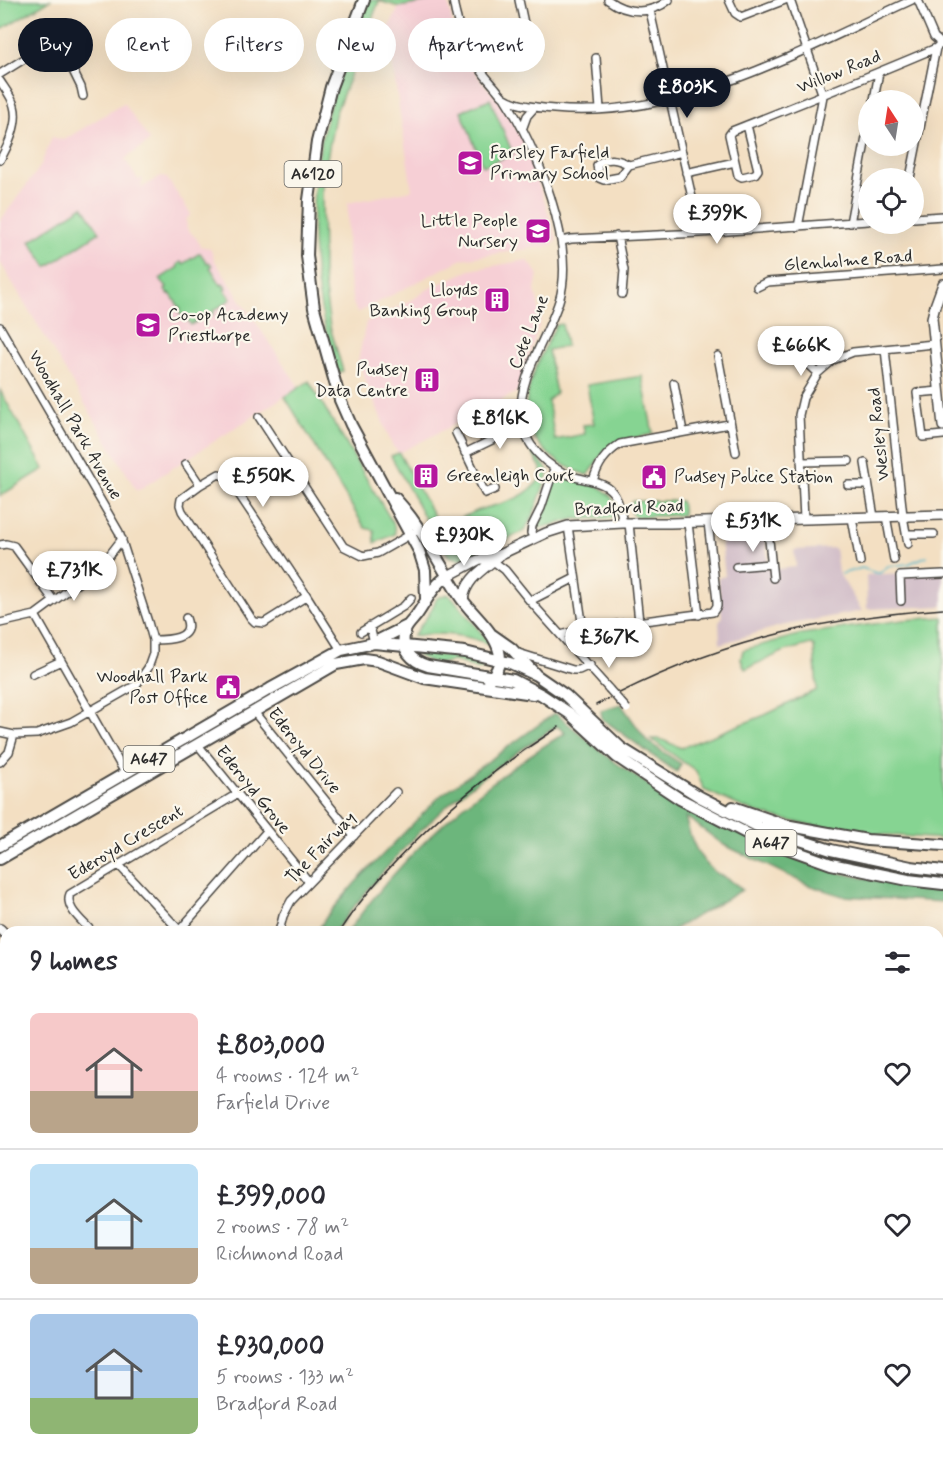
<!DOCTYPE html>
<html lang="en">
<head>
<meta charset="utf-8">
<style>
	:root { --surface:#fff; --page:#f7f7f7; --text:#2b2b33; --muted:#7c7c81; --line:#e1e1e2; --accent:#111827 }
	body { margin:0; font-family:Mynerve,sans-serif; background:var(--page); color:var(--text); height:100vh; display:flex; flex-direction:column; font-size:22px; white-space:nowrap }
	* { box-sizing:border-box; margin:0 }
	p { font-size:20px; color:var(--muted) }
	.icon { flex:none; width:33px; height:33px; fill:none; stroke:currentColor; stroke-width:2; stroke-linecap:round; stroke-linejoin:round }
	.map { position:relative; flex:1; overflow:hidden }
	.drawer { position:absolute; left:0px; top:926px; width:944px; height:536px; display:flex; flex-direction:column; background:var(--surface); border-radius:18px 18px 0 0; box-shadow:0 6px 24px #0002 }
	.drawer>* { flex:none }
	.guide { position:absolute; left:18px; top:18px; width:600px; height:54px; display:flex; gap:12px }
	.needle { width:39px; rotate:348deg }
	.controls { position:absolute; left:858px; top:90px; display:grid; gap:12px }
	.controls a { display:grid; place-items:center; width:66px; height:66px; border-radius:50%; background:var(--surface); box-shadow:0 6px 24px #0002; font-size:30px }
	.price { position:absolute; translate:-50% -51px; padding:0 14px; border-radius:21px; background:#fff; color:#222; font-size:20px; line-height:39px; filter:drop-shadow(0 2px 3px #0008) }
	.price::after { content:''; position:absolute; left:50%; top:36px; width:18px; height:14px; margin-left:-9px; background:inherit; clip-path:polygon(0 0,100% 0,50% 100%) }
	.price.on { background:var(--accent); color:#fff }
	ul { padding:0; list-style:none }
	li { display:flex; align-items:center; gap:18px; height:150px; padding:0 30px }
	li+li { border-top:2px solid var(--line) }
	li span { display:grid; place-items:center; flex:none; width:168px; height:120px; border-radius:9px; color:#555 }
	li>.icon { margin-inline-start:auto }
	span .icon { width:72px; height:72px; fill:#fffc; stroke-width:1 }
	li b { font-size:26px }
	h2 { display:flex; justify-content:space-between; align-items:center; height:72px; padding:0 30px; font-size:26px }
	.chip { padding:0 21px; border-radius:27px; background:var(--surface); box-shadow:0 6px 24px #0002; font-size:21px; line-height:54px }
	.chip.on { background:var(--accent); color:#fff }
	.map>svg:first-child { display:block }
</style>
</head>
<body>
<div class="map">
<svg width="943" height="1460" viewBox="0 0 943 1460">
	<rect width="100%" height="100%" fill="#fbf7ec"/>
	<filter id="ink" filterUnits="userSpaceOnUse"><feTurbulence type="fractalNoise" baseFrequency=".0167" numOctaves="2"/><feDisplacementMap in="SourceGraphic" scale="12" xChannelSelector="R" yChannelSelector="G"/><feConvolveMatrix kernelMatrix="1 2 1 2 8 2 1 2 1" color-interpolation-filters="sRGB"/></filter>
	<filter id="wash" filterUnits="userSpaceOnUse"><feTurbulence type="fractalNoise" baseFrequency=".008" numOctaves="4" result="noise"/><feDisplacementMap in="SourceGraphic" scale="24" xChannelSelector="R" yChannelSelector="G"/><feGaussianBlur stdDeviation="1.35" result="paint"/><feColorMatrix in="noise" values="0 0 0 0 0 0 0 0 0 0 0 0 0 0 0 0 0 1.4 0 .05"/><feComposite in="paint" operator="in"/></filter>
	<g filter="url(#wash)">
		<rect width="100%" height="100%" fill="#f3dfc2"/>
		<path fill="#f6cfd5" d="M438,0h10l6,32 10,20 13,23 26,31 23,40 31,94 -5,5 -90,14 -105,54 -4,-10 -4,-23 -2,-34 1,-43 64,-13 -25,-159 12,-24z
			M124,103l26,38 -25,18 13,21 5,-2 -2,10 20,-12 5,1 25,37 -5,6 1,9 10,10 3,7 10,2 5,13 84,126 -162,104 -137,-229v-41l40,-54 12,-30 12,3z
			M527,260l11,13 -3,17 6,29 -24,73 -118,61 -7,-8 -34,-84 8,-39 46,-22 16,-11 42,-19z"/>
		<path fill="#d1bdc8" d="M764,530l5,40 27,-3 -2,-17 41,-2 3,24 24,39 -82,15 -60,18 -1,-22 3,-4 -4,-40 7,-2 -5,-44z
			M943,571v35l-76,3 -1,-34z"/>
		<path fill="#86d492" stroke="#58805e" stroke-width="1.5" d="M0,0h50l-50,30z
			M368,0h70l-39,7 -20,-6 -44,114 -13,71 1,90 7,51 13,44 -6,2c-26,-87 -34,-168 -10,-257 11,-39 26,-78 41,-116z
			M490,99l23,55 -30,12 -22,-55z
			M83,206l17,26 -53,35 -17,-26z
			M200,253l7,10 2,-1 3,4 -2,1 11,18 2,-1 3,4 -2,1 7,10 -18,12 1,2 -4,3 -2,-2 -17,11 -7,-10 -2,1 -3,-4 2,-2 -11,-17 -2,1 -3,-4 2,-2 -7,-9 18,-12 -1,-2 4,-3 2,2z
			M562,324l4,22 -18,4 8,43 -8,8 7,39 30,-6 -2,-9 11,-1 -7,-39 55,-9 11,58c-20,4 -39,6 -52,22 -6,6 -7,15 -14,19 -34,-11 -67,-38 -60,-77 4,-26 18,-50 29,-73z
			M309,381l85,144 1,9 -20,9 -1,-13 -9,-2 -80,-131z
			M0,390l44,79 -44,27z
			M523,438l26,34 -17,46 -8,13 -52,27 -13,1 -10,-3 -17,-25 -41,-75 8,-3 41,74c13,-5 26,-12 39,-17 26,-8 44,-9 62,-32v-10z
			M564,475c23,8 50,10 54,39l-7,4 -36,1 -39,10 16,-45 6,-7z
			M632,501h49l2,14 -48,2 -3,-3z
			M447,594l5,3 40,49c-23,-12 -55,-14 -79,-10l16,-22 8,-16z
			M943,617v222c-63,-4 -127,-9 -188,-27 -17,-6 -34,-15 -51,-22l-8,-19 -45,-32h9l21,9 84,-33 52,-25 -3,-44 -3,-2 -26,7 -40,18 -4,-10 2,-9 59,-16 101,-14z
			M416,653l55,5 22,5c-14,14 -26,-1 -41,-2 -3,0 -6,2 -9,2 -9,1 -21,-3 -27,-10z"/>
		<path fill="#6cb67c" stroke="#4c7054" stroke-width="1.5" d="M621,704l26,37 34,23 -4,8c-27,-16 -49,-36 -75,-53l-1,-9z
			M555,713l57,47 72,49 2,-3c46,22 93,49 143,64 37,10 76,15 114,20v12l-100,-6 -35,-11 -84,-40 -39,-29c4,19 12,42 29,55 9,7 21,10 28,19l-71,41h-323c58,-80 132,-147 217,-198l-8,-7c-37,24 -74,49 -108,78 -43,38 -80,83 -114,127l-18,1 10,-16 28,-33 85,-87z"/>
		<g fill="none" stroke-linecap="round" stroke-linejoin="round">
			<path stroke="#4eb7cb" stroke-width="1.5" d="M841,574l21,-6 14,5h4l8,-7 20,-2 19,-8"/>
		</g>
	</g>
	<g filter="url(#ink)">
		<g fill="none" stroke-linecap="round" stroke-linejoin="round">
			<g stroke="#494642" stroke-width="10">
				<path id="minor" d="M453,0c5,33 17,60 40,85 4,4 8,11 12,13 12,8 35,10 49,11 124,12 248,-59 358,-109
					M519,0l6,28 14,20
					M608,0c19,14 42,15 61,0
					M729,0l6,13 6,4 44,-17
					M790,0l33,96 -25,131
					M918,0l16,37 9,8
					M650,11l50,222
					M57,38l24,49 2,9
					M596,58l4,51
					M0,74l77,-48
					M0,81c5,8 12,16 14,25 5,17 -6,40 -14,54
					M505,99c31,47 72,146 54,202 -12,38 -41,75 -38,116 2,27 26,51 51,59 11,4 24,4 35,11 12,8 13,23 16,36
					M874,100l5,-28
					M747,125l11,45 -3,4 -13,3 -4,-2 -9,-40 3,-4c68,-27 136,-54 204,-83l4,-4
					M523,127l4,-11 8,-9
					M629,165c-11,-6 -22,-9 -32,0l2,13 5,2 16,-3 9,-12 53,-13
					M686,173l49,-11
					M910,178l26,-130
					M914,218l29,-2
					M850,223l18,-96
					M617,236l7,34 -2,24
					M562,241l9,-2 129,-6 168,-12
					M757,287l10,-5 176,-13
					M0,327l119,205 29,90 5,18v14l-5,14 -12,17 -65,37 -34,12 -23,1 -14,-3
					M788,345l30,28
					M885,349l18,167 5,28
					M718,356l18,96
					M674,383l9,49
					M939,391l-22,2 6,44 20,-2
					M259,417l84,129 20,10 15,-3 35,-20
					M456,433l29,60 10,-4
					M465,453l58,-28
					M801,462l48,-1
					M865,463l9,54
					M186,464l14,21 19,-11 9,4 79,118
					M593,481c5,-17 12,-27 27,-37l109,-20
					M200,485l-19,14 -1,6 2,6 69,107 4,4 9,1 43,-27 34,54
					M848,485h20
					M886,516l8,44
					M852,518l8,44
					M804,519l-5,-104 4,-17 15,-25 15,-13 20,-8 81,-8
					M767,521l6,57
					M629,523l10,99
					M688,523l11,92
					M568,526l15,103
					M907,534h27
					M534,538l-3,-5 1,-7 9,-18 13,-39
					M0,545l6,-1 8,2 40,55
					M493,561l12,9 25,31 79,88
					M736,567l35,-3
					M530,601l45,-23
					M901,601l-1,-25 43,-2
					M35,615l90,158
					M0,623l35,-8 66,-49 21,-27
					M370,626l4,17
					M361,632l43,-26 7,-8
					M561,635l22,-6 130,-17 4,-6v-5l-9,-79
					M153,640c14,0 42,0 33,-22
					M515,652l58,18h6l11,-5
					M33,674l28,-13
					M254,712l100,124
					M198,745l111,137
					M0,762l9,-10 5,-17
					M118,864l61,66
					M92,932c-8,-10 -28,-24 -22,-38l167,-100
					M178,932l89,-101
					M279,932l4,-16 8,-15 105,-109
					M0,1006l6,-3
					M0,1041l6,7
					M0,1066l6,-4
					M938,1297l5,-2
					M938,1307l5,30
					M0,1311l6,-7
					M0,1368l6,5
					M938,1377l5,-1
					M0,1406l6,-8
					M938,1412l5,-2
					M564,1455l19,5
					M748,1455l3,5
					M45,1460l4,-5
					M459,1460l4,-5
					M606,1460l1,-5"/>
			</g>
			<g stroke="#494642" stroke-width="12">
				<path id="major" d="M943,284l-8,22 -3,12 11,108
					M448,576l30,-16 23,-6 45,-21 22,-7 55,-3h47l273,-8
					M463,600c3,-22 20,-30 36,-44
					M0,929l6,6
					M375,1455l2,5"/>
			</g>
			<g stroke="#494642" stroke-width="14">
				<path id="highway" d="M364,0l-33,87 -14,55 -8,58 -2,56 7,52 26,92 11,25 68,126 6,19 1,29
					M395,498c27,29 43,64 64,97 12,19 34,34 40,56 3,12 -2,21 -10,29
					M448,576c-16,10 -21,25 -32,40 -4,5 -9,9 -11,15 -6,18 8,31 23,35l85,14 29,15 27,18 48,44 63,42 70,36 81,29 77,16 35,4
					M491,634l20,14 25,27 29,20 56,53 79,49 57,29 74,24 80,17 32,4
					M375,642l32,-16
					M733,807l52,18 82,15 76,5
					M0,846l270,-157 71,-39 33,-7 91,9 45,11 26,12
					M0,859l336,-195 28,-5 14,2 46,17 109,16"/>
			</g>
			<use href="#minor" stroke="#fff" stroke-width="7"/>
			<use href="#major" stroke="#fff" stroke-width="9"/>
			<use href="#highway" stroke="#fff" stroke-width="10"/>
			<path stroke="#2b2b2b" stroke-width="1.5" d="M596,705c117,-62 216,-86 347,-96
				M339,932c13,-21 29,-40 45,-58 51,-57 110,-106 175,-147
				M110,1460l3,-5"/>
			<g stroke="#494642" stroke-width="10" stroke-linecap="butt">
				<path id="minor-bridge" d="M609,689l18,20"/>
			</g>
			<use href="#minor-bridge" stroke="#fff" stroke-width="7"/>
		</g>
	</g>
	<defs>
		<g id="school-square" transform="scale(1.35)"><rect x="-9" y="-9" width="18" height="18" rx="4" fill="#b5179e" stroke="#fbf7ec"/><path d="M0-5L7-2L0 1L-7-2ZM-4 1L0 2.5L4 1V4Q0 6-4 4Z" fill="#fff"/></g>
		<g id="building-square" transform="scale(1.35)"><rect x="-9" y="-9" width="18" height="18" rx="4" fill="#b5179e" stroke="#fbf7ec"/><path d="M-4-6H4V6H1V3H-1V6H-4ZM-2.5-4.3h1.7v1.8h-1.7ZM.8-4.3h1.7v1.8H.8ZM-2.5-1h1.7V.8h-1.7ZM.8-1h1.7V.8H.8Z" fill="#fff"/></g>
		<g id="civic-square" transform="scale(1.35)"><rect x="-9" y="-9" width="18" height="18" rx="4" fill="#b5179e" stroke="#fbf7ec"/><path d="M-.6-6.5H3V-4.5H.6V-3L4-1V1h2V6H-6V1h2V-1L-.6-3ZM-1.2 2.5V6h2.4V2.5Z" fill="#fff"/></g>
	</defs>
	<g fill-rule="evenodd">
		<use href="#school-square" x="470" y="163"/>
		<use href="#school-square" x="538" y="231"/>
		<use href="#building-square" x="497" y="300"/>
		<use href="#school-square" x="148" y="325"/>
		<use href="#building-square" x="427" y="380"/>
		<use href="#building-square" x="426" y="476"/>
		<use href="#civic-square" x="654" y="477"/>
		<use href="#civic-square" x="228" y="687"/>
	</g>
	<g text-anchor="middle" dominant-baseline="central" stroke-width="4.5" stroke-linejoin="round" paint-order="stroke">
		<g fill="#fbf7ec" stroke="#696865" stroke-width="1.5">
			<rect x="284.5" y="161" width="57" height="26" rx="4.5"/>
			<rect x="123.5" y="746" width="51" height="26" rx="4.5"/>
			<rect x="745.5" y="830" width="51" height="26" rx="4.5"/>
		</g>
		<g font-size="16" font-weight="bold" fill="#2b2b2b">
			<text x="313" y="174">A6120</text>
			<text x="149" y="759">A647</text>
			<text x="771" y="843">A647</text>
		</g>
		<g font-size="18" fill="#2b2b2b" stroke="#fbf7ec">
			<text transform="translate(839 72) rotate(-22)">Willow Road</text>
			<text transform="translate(848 261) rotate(-4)">Glenholme Road</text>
			<text transform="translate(529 332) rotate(-68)">Cote Lane</text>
			<text transform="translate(75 425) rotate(60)">Woodhall Park Avenue</text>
			<text transform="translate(879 434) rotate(-96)">Wesley Road</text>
			<text transform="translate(629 508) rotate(-2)">Bradford Road</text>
			<text transform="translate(304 751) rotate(51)">Ederoyd Drive</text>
			<text transform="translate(253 790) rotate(51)">Ederoyd Grove</text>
			<text transform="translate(126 843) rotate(-31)">Ederoyd Crescent</text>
			<text transform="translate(321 848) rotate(-46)">The Fairway</text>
		</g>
		<g font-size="18" fill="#2b2b2b" stroke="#fbf7ec" text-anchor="start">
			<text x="490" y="153">Farsley Farfield<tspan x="490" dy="21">Primary School</tspan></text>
			<text x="518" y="221" text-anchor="end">Little People<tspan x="518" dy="21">Nursery</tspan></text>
			<text x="478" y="290" text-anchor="end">Lloyds<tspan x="478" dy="21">Banking Group</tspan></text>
			<text x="168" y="315">Co-op Academy<tspan x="168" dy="21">Priesthorpe</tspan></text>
			<text x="408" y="370" text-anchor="end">Pudsey<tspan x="408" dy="21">Data Centre</tspan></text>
			<text x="446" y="476">Greenleigh Court</text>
			<text x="674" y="477">Pudsey Police Station</text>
			<text x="208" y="677" text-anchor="end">Woodhall Park<tspan x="208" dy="21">Post Office</tspan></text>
		</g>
	</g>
</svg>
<div class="controls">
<a><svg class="needle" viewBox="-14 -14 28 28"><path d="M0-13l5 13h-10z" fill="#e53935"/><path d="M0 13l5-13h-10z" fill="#7c7c81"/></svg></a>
<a><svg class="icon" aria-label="locate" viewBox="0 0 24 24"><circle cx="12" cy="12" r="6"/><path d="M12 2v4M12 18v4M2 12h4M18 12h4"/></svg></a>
</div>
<b class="price on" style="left:687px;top:119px">£803K</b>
<b class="price" style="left:717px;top:245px">£399K</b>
<b class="price" style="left:801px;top:377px">£666K</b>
<b class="price" style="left:500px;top:450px">£816K</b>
<b class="price" style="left:263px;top:508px">£550K</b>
<b class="price" style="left:753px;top:553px">£531K</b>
<b class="price" style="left:464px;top:567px">£930K</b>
<b class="price" style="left:74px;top:602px">£731K</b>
<b class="price" style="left:609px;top:669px">£367K</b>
<div class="guide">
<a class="chip on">Buy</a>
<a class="chip">Rent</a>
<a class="chip">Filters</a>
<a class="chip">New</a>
<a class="chip">Apartment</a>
</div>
<section class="drawer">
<h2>9 homes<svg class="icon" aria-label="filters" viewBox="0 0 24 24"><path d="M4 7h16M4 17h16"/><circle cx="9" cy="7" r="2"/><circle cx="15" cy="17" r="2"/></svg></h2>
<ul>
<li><span style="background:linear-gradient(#f6c9c9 65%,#b9a48a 0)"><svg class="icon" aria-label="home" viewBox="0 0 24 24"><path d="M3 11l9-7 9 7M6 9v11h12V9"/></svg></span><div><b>£803,000</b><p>4 rooms · 124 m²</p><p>Farfield Drive</p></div><svg class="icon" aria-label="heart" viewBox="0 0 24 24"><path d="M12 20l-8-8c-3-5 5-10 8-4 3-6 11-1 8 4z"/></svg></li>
<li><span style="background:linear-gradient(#bfe0f5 70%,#b9a48a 0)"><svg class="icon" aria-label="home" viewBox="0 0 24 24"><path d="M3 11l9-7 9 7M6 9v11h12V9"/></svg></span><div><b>£399,000</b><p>2 rooms · 78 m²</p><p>Richmond Road</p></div><svg class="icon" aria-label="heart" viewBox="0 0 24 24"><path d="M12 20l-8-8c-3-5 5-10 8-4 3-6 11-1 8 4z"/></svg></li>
<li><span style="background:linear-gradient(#a9c7e8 70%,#8fb573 0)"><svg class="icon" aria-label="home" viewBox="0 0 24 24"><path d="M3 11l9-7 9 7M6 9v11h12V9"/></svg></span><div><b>£930,000</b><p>5 rooms · 133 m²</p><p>Bradford Road</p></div><svg class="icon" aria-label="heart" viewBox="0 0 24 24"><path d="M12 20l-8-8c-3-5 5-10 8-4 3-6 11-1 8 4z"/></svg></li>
</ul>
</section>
</div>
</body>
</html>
